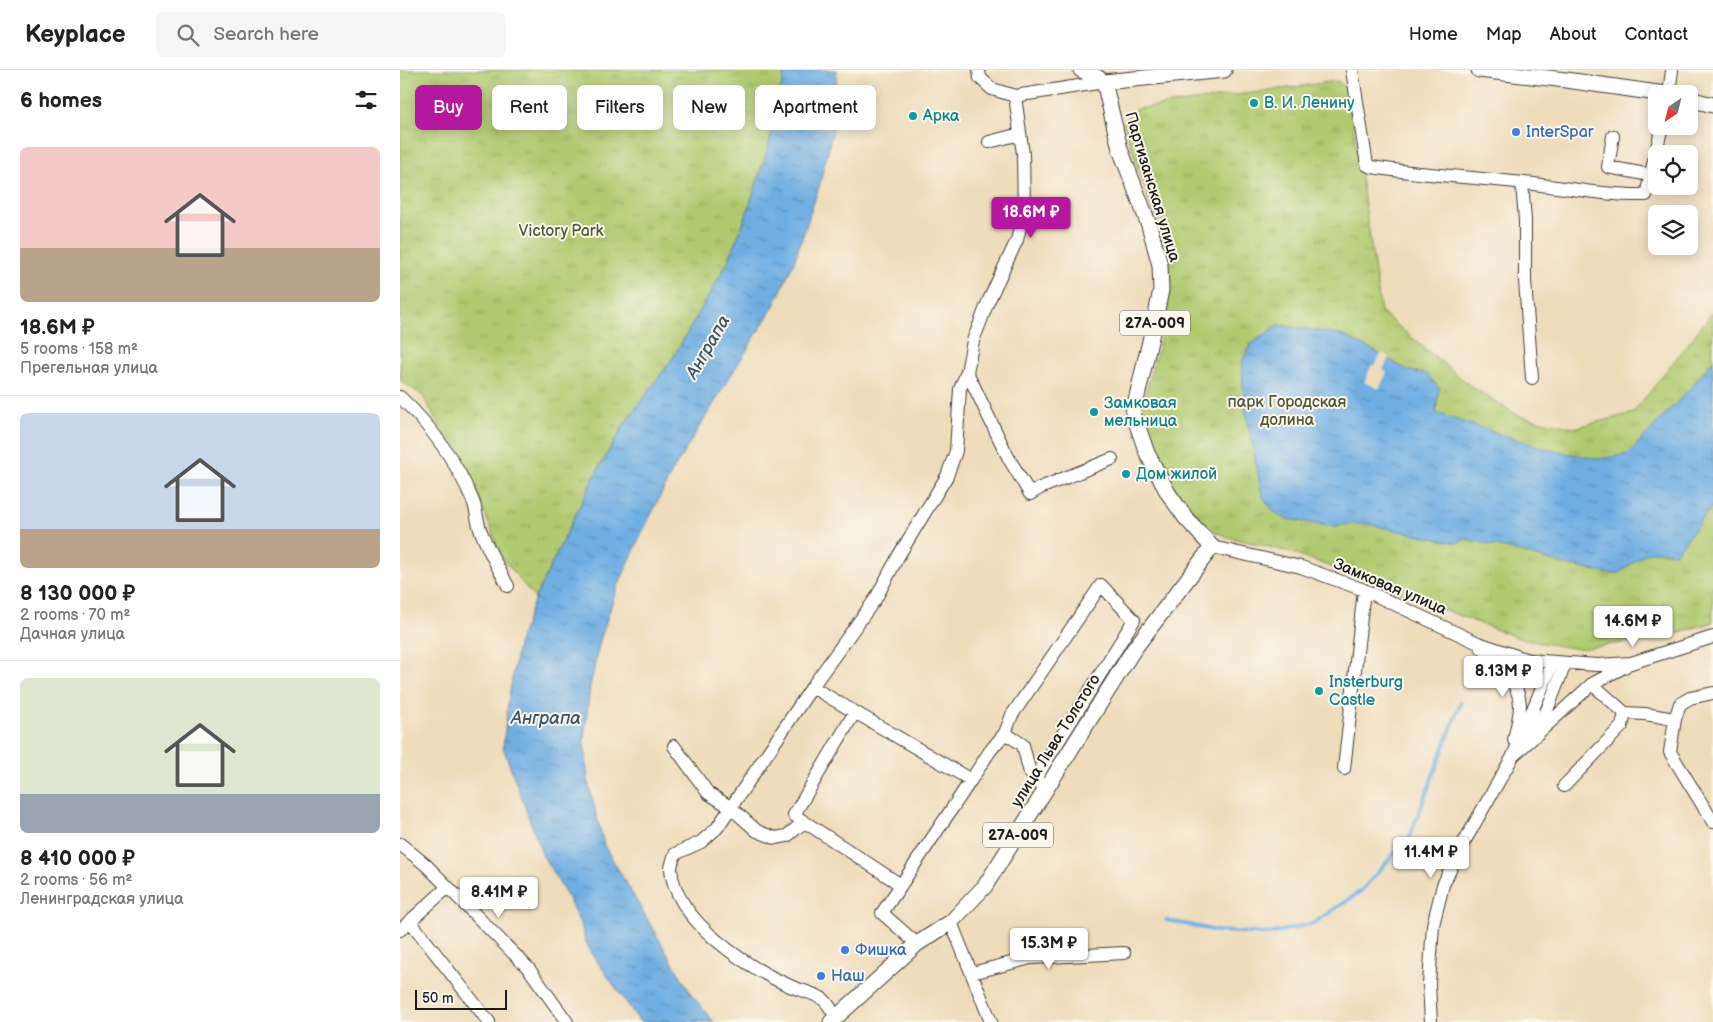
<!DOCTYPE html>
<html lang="en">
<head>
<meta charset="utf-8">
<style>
	:root { --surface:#fff; --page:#f6f6f6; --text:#222; --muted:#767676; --line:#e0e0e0; --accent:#b5179e }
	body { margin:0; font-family:"Balsamiq Sans",sans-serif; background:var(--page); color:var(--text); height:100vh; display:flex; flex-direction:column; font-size:19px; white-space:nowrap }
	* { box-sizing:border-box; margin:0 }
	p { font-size:16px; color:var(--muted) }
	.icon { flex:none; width:28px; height:28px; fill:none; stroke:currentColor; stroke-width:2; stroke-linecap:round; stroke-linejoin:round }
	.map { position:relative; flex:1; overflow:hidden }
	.sheet { display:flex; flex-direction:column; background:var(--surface); width:400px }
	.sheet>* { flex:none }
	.hud { position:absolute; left:15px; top:15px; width:475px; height:45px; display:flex; gap:10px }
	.needle { width:32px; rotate:215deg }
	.buttons { position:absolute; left:1248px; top:15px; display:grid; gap:10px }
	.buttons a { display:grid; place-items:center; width:50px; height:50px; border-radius:8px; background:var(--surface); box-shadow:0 2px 12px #0003; font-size:25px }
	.scale { position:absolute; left:15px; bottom:12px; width:92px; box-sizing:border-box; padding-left:5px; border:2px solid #1c1c1c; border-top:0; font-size:14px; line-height:18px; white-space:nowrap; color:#1c1c1c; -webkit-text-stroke:4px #fbf7ec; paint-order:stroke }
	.price { position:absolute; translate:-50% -42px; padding:0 11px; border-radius:5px; background:#fff; color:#222; font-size:16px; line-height:32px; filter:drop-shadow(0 1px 2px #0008) }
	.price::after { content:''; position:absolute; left:50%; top:30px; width:15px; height:11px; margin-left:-8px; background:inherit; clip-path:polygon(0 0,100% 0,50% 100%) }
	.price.on { background:var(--accent); color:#fff }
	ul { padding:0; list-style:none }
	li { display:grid; align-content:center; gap:10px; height:265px; padding:0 20px }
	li+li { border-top:1px solid var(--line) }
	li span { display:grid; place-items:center; height:155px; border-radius:8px; color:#555 }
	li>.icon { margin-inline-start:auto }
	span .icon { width:90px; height:90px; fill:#fffc; stroke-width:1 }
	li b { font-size:21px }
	h2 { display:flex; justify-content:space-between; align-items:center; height:60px; padding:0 20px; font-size:21px }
	.pill { padding:0 18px; border-radius:8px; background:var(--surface); box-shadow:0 2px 12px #0003; font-size:18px; line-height:45px }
	.pill.on { background:var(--accent); color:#fff }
	header { display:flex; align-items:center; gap:30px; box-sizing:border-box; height:70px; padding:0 25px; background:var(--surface); border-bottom:1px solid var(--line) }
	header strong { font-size:24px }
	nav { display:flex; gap:28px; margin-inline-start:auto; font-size:18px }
	.search { width:350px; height:45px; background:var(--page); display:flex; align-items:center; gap:12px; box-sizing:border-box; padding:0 18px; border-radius:8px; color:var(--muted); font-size:19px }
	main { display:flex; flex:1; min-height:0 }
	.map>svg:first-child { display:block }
</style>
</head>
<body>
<header>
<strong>Keyplace</strong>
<div class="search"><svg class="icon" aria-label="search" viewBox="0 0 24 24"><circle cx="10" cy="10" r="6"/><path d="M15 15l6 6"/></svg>Search here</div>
<nav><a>Home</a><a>Map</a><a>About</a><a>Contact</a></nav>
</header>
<main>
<section class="sheet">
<h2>6 homes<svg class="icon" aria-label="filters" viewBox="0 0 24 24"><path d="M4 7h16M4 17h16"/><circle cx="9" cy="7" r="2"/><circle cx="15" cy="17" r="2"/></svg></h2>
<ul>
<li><span style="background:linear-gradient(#f6c9c9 65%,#b9a48a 0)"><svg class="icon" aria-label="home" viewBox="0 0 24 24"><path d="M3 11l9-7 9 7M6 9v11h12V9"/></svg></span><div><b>18.6M ₽</b><p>5 rooms · 158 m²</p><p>Прегельная улица</p></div></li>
<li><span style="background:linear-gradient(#c9d6e8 75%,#b9a48a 0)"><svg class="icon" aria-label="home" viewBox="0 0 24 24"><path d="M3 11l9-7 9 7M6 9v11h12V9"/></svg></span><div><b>8 130 000 ₽</b><p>2 rooms · 70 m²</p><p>Дачная улица</p></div></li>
<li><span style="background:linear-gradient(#dfe7d0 75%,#9aa5b1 0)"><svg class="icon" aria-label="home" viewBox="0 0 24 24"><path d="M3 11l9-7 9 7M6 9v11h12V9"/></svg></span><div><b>8 410 000 ₽</b><p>2 rooms · 56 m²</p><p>Ленинградская улица</p></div></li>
</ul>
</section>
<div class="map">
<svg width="1313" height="952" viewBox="0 0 1313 952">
	<defs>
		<pattern id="park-tufts" width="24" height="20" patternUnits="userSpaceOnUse" patternTransform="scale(1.25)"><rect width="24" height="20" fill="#b1ca6f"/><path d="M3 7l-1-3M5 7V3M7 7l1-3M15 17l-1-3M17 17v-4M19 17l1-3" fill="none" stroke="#98ad60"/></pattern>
		<pattern id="water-ripples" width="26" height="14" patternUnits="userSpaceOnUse" patternTransform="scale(1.25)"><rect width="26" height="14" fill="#6faee2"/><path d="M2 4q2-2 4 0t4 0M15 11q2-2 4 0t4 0" fill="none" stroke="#5a8db6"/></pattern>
	</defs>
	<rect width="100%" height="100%" fill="#fbf7ec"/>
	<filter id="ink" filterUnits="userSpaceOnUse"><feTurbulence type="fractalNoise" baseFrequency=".02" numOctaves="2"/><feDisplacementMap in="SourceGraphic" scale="10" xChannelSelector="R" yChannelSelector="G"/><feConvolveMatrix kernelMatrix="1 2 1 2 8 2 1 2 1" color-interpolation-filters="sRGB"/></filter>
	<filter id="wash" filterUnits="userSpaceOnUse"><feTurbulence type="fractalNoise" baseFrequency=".0096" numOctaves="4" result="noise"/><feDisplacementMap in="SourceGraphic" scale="20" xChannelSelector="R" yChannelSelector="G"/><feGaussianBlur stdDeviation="1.12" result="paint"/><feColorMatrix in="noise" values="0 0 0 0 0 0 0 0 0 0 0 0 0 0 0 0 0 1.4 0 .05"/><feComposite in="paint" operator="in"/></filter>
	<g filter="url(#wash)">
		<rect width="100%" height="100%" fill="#eedcba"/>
		<path fill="url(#park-tufts)" stroke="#667346" d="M0,0h385l-16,75 -22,68 -19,49 -55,96 -48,65 -30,52 -60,123 -33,-40 -25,-65 -54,-97 -23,-16z
			M938,11l10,9 33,222 91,75 47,29 55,12 59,-15 80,-101v310l-46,15 -88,12 -55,-9 -230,-87 -66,-16 -19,-8 -22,-21 -17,-27 -16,-28 -13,-34 6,-32 14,-49 8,-57 -9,-48 -37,-111 13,-13z"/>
		<path fill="url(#water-ripples)" stroke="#46657f" d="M385,0h52l-3,55 -15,62 -25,75 -19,42 -102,166 -34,69 -23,52 -16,50 -10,45 -6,55 4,41 16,63 87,149 23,28h-74l-48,-68 -7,-14 -3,-12 -14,-30 -25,-42 -40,-109 5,-45 10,-57 17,-47 60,-123 30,-52 48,-65 55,-96 19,-49 22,-68z
			M878,255l30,4 36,7 34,17 29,17 20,4 12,14 -3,25 110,36 52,10 30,-5 65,-69 20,-25v145l-37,48 -20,-2 -10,2 -27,20 -9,1 -49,-10 -48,-14 -48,-11 -9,4 -89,-19h-18l-14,3 -49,-8 -12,-7 -10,-13 -3,-9 -17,-89 -2,-39 8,-17z"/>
		<path fill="#eedcba" d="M982,283l7,4 -6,13 4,2 -8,17 -15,-7 8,-17 3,1z"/>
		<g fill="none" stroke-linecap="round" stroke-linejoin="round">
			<path stroke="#6faee2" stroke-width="4" d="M766,850l51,11 52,3 45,-11 47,-32 49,-55 51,-134"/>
		</g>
	</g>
	<g filter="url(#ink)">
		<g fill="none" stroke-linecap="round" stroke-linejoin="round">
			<g stroke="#3c3934" stroke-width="14">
				<path id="minor" d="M579,0l1,8 12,11 23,7 89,-14
					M952,0l15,95 5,2c50,8 101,10 152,16 41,4 81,13 122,12l16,-69
					M1269,24l3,-24
					M1213,66l-5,31 42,8
					M589,72l31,-8
					M1122,113l3,37v61l7,97
					M567,302l41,85 22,37 10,-6 72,-29
					M0,327c31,29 56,64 73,104 4,10 4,23 9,33 7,18 17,35 26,52
					M812,477l89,20 63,23 114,53 50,17 69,5 34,-2 82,-26
					M1081,577c16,15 38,34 39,58 0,11 -4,24 -6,35
					M1192,614l33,29 20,1 30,5
					M412,617l159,93 19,-29 15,-18 18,12 7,28 11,11
					M1313,623l-23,5 -10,6 -5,15 -5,33 43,70
					M455,642l-61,103 107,70 70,-105
					M605,663l7,-18 89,-130 33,35 -99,159
					M1129,664l18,-24 18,-46
					M274,676l34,47 22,14 27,24 18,7 12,-2 17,-14
					M1115,684l77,-70 34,-18
					M944,699l20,-179
					M1164,716l58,-60 3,-13
					M0,774l26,21 103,104 38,53
					M501,815l-19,28 35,31
					M10,851l79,101
					M551,852l40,100
					M0,860l48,-43
					M572,903l59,-15 93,-5
					M436,947c-4,-5 -6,-11 -11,-16 -5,-6 -26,-11 -35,-15 -43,-19 -115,-65 -119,-117 0,-5 3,-11 4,-15l26,-12 16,-14 95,-141 64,-89 23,-43 48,-79 9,-25 4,-62 7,-17 6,-31 15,-39 29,-62 7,-30 -1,-56 -8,-58
					M1031,952l-2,-38 4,-59 10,-40 17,-36 52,-91 41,-96"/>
			</g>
			<g stroke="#3c3934" stroke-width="17">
				<path id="major" d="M681,0l16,7 7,5 120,-12
					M1079,0l87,10 99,14
					M1289,29l24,6
					M431,952l86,-78 34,-22 34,-36 149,-237 78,-102 -27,-30 -17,-24 -21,-40 -14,-40 22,-93 6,-30 -1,-25 -11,-40 -29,-76 -16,-67"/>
			</g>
			<use href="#minor" stroke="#fff" stroke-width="12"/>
			<use href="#major" stroke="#fff" stroke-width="15"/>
		</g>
	</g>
	<g fill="#0f9aa8" stroke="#fbf7ec" stroke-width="2">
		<circle cx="854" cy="33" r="5"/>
		<circle cx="513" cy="46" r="5"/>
		<circle cx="694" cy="342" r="5"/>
		<circle cx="726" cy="404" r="5"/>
		<circle cx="919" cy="621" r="5"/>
	</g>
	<g fill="#3f7fe0" stroke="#fbf7ec" stroke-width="2">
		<circle cx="1116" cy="62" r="5"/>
		<circle cx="445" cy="880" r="5"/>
		<circle cx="421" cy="906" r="5"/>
	</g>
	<g text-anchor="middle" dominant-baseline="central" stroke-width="4" stroke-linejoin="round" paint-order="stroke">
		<g fill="#fbf7ec" stroke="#5f5e5a" stroke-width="1">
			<rect x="720" y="240.5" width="70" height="25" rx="4"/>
			<rect x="583" y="752.5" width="70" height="25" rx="4"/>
		</g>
		<g font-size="15" font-weight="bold" fill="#1c1c1c">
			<text x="755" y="253">27А-009</text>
			<text x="618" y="765">27А-009</text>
		</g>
		<g font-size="16" fill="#0d838f" stroke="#fbf7ec" text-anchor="start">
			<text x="864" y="33">В. И. Ленину</text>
			<text x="523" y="46">Арка</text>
			<text x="704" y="333">Замковая<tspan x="704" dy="18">мельница</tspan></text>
			<text x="736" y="404">Дом жилой</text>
			<text x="929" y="612">Insterburg<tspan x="929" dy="18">Castle</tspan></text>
		</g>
		<g font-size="16" fill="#366cbe" stroke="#fbf7ec" text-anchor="start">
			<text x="1126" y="62">InterSpar</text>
			<text x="455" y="880">Фишка</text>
			<text x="431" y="906">Наш</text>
		</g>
		<g font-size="16" fill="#1c1c1c" stroke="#fbf7ec">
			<text transform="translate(752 117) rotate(73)">Партизанская улица</text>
			<text transform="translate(990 517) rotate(23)">Замковая улица</text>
			<text transform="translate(656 671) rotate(-58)">улица Льва Толстого</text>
		</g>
		<g font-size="16" fill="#505939" stroke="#fbf7ec">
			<text x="161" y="161">Victory Park</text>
			<text x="887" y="332">парк Городская<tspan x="887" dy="18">долина</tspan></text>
		</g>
		<g font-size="18" font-style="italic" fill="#3d566b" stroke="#fbf7ec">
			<text transform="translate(308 277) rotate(-60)">Анграпа</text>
			<text x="146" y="648">Анграпа</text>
		</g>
	</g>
</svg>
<div class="buttons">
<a><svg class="needle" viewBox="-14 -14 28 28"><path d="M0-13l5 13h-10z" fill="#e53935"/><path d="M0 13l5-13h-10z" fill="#767676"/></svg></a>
<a><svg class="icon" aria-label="locate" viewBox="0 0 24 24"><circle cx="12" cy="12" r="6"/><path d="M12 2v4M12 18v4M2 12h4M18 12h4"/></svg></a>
<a><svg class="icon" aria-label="layers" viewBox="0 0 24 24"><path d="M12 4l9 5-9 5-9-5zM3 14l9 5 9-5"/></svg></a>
</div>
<div class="scale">50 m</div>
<b class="price on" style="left:631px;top:169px">18.6M ₽</b>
<b class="price" style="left:1233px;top:578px">14.6M ₽</b>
<b class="price" style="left:1103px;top:628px">8.13M ₽</b>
<b class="price" style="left:1031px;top:809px">11.4M ₽</b>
<b class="price" style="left:99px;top:849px">8.41M ₽</b>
<b class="price" style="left:649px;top:900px">15.3M ₽</b>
<div class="hud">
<a class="pill on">Buy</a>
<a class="pill">Rent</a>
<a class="pill">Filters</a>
<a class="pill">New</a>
<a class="pill">Apartment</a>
</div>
</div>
</main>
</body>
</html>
